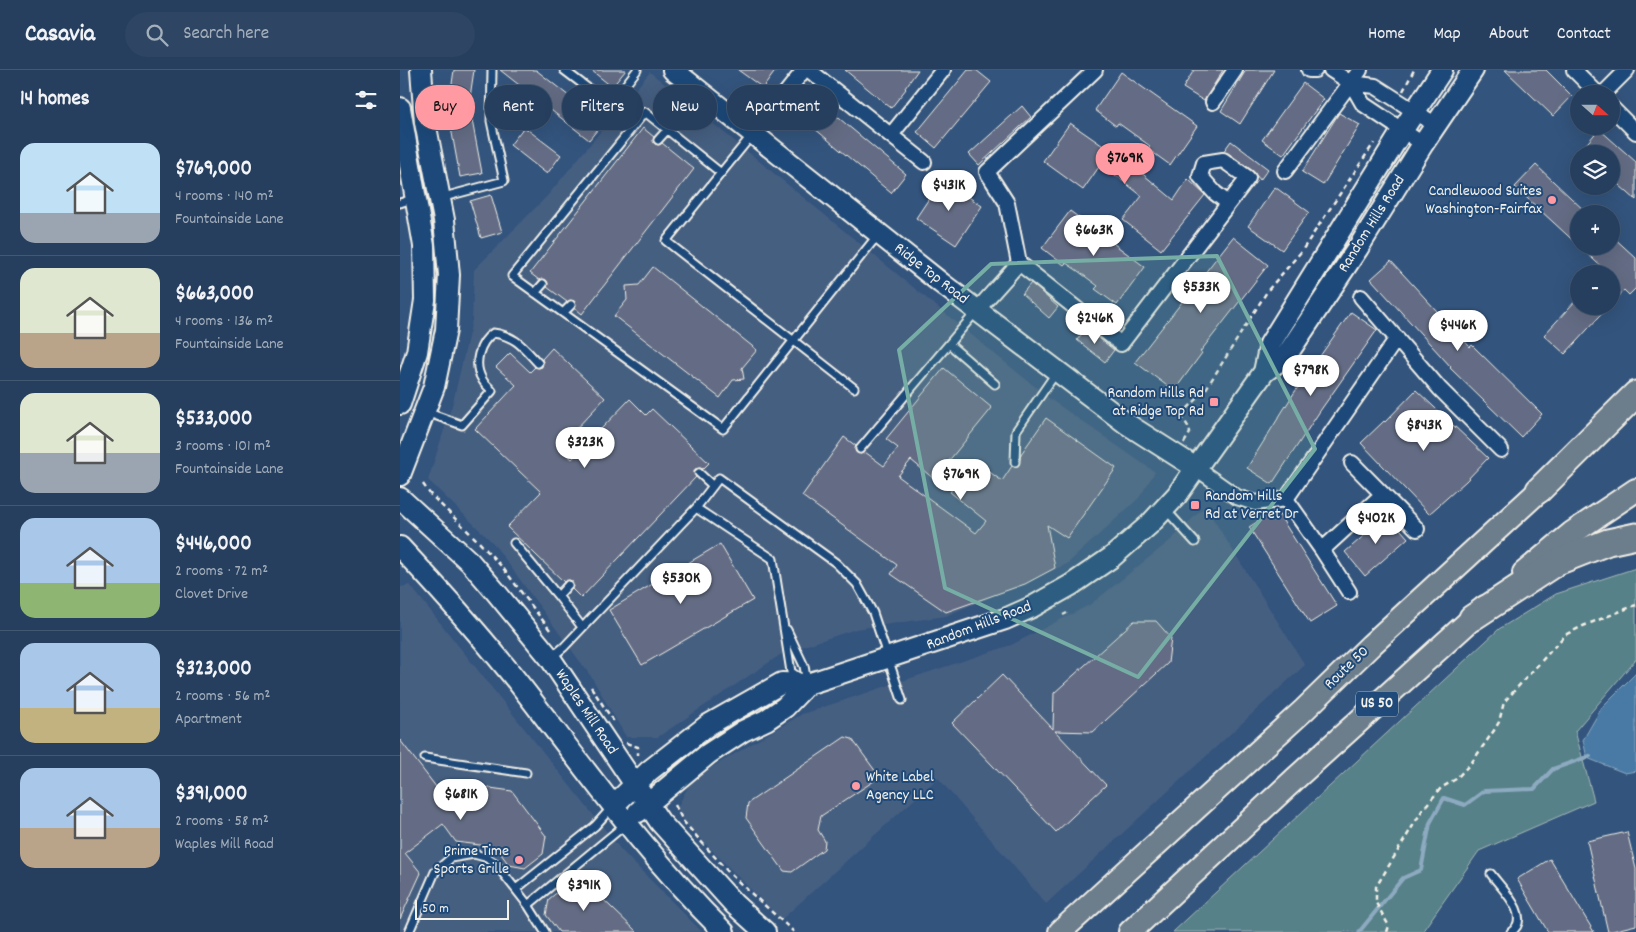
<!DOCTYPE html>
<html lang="en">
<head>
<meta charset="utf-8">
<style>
	:root { --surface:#263f5e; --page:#2e4664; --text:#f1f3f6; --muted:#a4afbc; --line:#425873; --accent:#ff9aa2 }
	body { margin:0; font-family:Dekko,sans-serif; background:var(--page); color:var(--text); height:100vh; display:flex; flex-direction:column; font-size:19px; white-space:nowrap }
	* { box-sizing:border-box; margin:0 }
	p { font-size:16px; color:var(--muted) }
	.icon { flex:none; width:28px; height:28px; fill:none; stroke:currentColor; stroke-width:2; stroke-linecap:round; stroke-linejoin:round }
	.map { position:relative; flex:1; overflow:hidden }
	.drawer { display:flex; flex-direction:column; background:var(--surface); width:400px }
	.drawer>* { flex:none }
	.banner { position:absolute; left:15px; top:15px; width:475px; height:45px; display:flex; gap:10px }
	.needle { width:32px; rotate:111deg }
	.fabs { position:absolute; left:1170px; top:15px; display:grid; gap:10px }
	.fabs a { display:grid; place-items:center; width:50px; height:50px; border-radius:50%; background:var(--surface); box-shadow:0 5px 20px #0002,0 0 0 1px var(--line); font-size:25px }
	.scale { position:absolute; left:15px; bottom:12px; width:94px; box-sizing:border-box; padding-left:5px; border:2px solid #f4f1e8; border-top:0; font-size:14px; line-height:18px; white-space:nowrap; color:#f4f1e8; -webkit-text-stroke:4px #1f4a7a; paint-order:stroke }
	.price { position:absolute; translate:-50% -42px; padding:0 11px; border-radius:18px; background:#fff; color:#222; font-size:16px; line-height:32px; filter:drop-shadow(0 1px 2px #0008) }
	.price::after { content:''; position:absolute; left:50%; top:30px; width:15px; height:11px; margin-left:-8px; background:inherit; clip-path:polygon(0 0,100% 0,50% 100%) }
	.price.active { background:var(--accent); color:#111 }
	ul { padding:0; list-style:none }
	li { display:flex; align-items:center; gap:15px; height:125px; padding:0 20px }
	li+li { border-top:1px solid var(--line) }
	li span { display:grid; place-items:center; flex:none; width:140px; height:100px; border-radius:15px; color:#555 }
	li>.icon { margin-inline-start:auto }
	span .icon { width:60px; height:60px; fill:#fffc; stroke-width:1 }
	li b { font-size:21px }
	h2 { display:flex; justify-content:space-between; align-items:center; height:60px; padding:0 20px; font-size:21px }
	.chip { padding:0 18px; border-radius:22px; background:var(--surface); box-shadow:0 5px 20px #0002,0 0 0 1px var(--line); font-size:18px; line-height:45px }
	.chip.active { background:var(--accent); color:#111 }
	header { display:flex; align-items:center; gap:30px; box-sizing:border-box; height:70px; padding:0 25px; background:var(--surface); border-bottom:1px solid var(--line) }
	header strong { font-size:24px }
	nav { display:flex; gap:28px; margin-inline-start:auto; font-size:18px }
	.search { width:350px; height:45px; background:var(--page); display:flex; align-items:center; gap:12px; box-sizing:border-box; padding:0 18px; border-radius:28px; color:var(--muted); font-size:19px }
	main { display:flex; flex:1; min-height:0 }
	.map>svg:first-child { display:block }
</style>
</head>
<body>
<header>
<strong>Casavia</strong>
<div class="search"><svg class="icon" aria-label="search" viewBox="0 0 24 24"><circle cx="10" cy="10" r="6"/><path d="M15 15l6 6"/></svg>Search here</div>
<nav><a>Home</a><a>Map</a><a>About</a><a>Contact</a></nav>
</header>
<main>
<section class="drawer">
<h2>14 homes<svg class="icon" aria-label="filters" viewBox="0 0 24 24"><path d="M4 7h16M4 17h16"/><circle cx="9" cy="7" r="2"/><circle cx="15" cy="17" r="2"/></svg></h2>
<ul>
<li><span style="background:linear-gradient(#bfe0f5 70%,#9aa5b1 0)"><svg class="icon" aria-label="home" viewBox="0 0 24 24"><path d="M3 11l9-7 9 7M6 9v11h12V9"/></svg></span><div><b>$769,000</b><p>4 rooms · 140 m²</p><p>Fountainside Lane</p></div></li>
<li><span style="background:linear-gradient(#dfe7d0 65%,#b9a48a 0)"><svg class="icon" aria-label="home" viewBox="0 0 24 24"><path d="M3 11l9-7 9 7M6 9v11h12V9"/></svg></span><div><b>$663,000</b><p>4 rooms · 136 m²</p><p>Fountainside Lane</p></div></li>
<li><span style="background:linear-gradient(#dfe7d0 60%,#9aa5b1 0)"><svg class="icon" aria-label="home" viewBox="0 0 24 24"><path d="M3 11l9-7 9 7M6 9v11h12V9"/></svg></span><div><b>$533,000</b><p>3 rooms · 101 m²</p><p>Fountainside Lane</p></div></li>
<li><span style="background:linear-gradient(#a9c7e8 65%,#8fb573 0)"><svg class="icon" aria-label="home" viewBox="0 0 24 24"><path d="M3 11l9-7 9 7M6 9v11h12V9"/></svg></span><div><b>$446,000</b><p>2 rooms · 72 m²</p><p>Clovet Drive</p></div></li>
<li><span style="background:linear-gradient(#a9c7e8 65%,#c2b280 0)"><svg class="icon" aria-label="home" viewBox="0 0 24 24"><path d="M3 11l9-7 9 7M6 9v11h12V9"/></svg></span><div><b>$323,000</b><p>2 rooms · 56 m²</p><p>Apartment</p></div></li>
<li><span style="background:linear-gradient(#a9c7e8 60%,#b9a48a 0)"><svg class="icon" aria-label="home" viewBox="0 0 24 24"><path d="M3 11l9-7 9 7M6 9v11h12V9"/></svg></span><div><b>$391,000</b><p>2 rooms · 58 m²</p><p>Waples Mill Road</p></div></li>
</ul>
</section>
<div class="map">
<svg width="1236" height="862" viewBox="0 0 1236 862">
	<rect width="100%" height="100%" fill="#33547d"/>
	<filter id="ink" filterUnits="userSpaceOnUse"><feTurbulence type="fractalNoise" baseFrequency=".02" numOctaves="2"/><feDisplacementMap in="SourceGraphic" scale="10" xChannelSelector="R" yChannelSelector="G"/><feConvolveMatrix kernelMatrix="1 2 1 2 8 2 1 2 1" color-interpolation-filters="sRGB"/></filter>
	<g filter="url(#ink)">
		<path fill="#455e81" d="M250,2l400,327 105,73 -16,26 -72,66 -121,52 -90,13 -73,24 -125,84h-32l-34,-59 -99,-135 -65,-63 25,-78 19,-82 2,-50 74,-75z
			M805,436l100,159 -259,239 -108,-126 -157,142 -98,-99 -6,-13 15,-29 110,-65 209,-69 80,-41 81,-65z
			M10,515l212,266 80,81h-302v-345z"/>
		<path fill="#578188" stroke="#a6b9b8" d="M1236,498v91l-61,72 19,70 -115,50 -57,81h-249l326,-303 57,-35z"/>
		<path fill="#487aa5" stroke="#8daac0" d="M1236,603v98l-11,2 -38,-15 -4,-18 19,-33z"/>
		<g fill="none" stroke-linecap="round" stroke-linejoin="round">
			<path stroke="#8daac0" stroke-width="4" d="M959,862l44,-54 18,-8 9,-47 14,-25 21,7 19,-14 50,-2 19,-20 37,-13"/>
		</g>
		<path fill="#636c84" stroke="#f4f1e8" d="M54,0h20l-5,34 13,69 -22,4 -12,-66z
			M100,0h36l67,53 -14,17z
			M191,0h35l-14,17z
			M338,0h38l-13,18z
			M445,0h73l-13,18 1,1 -15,19z
			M568,0h8l15,12 -55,66 -19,-16z
			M794,0h29l-19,31 -21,-13z
			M846,0h28l-34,54 -19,-13z
			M1105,0h41l26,26 -19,20z
			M721,2l76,54 -27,39 -22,-16 2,-3 -32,-23 -2,3 -21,-16z
			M903,13l21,16 -41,56 -21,-15z
			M410,24l96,80 -15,19 -96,-81z
			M622,36l9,11 -52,48 -10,-11z
			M939,43l21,12 -37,60 -21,-13z
			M670,53l49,34 1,-2 54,45 14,-21 17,16 -44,55 -38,-30 19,-24 -41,-32 -18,26 -40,-29z
			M124,57l37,28 -14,19 -37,-29z
			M243,58l11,9 -1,4 2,3 4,1 3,-2 32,26 -112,145 -7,-6 1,-4 -2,-3 -4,-1 -3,2 -20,-15 1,-4 -2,-3 -4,-1 -3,1 -9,-7z
			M1199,59l37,33v38l-25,-22v-24h-33z
			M831,71l37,28 -8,11 -7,-9 -25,-18 -5,-1z
			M1136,95l52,49h-9v32l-64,-59z
			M542,109l40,27 -26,39 -40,-27z
			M875,117l34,25 -27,38 -34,-24z
			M91,125l11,37 -21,6 -11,-37z
			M670,141l75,56 -28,38 -22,-16 3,-3 -20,-15 -12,-8 -2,2 -22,-17z
			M1211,165l25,23v30l-7,7 -5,-5 -13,14v-30h-2l-30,-28h32z
			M833,167l35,28 -68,87 2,1 -28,38 -39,-29z
			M991,191l79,86 2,-2 70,69 -21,23 -71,-69 1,-1 -80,-88z
			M253,197l104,83 -15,18 2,11 -11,1 -13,18 -106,-82 13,-16 -1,-14 13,-1z
			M631,213l27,24 -9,11 -27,-24z
			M1179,227v9h30l-44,48 -21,-19z
			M951,242l26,18 -57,81 -48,73 -25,-16 47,-75z
			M686,258l28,22 -9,12 -28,-22z
			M152,278l53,50 -46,49 13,12 58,-60 16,16 6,-6 57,54 -6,6 -3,-1 -5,1 -1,3 2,5 -115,121 -9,-9 1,-3 -1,-5 -3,-1 -5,2 -57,-55 34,-35 -66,-63 41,-44 -20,-18 14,-14 20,19 5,-5 4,1 3,-1 1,-5 -1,-3z
			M544,298l48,40 -58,71 -23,-19 -13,16 78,57 10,-12 -36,-29 23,-32 29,21 10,-15 3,1 4,-2 2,-11 25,-36 70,50 -49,70 -20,-13 8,43 -30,16 -79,28 -55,-38 6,-9 -95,-69 42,-59 12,9 -1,4 2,3 4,1 4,-2 19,14 14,-18 -12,-9z
			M1016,320l72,68 -22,23 -37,33 -68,-71 23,-22 1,1z
			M876,440l61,96 -27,17 -61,-96z
			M988,445l20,23 -43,38 -20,-24z
			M320,474l33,56 -111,65 -33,-55z
			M734,551h22l15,17 -3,25 -75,69 -38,-1 51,54 -50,47 -104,-109 50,-48 51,54 1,-36z
			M445,667l7,2 24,33 -2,9 -53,35 -3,14 7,11 -1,8 -32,23 -8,-1 -38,-53 2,-15z
			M0,670l40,52 13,-9 59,8 34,45 -3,18 -18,14 -16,-3 -13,-18 -40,-5 -13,-18 -38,29 16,20 -21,46z
			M1227,762l9,37v56l-28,7 -21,-91z
			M1150,789l44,73h-46l-31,-53z
			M170,812l18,3 49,47h-78l-13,-17 3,-16z"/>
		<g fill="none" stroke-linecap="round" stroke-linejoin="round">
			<g stroke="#f4f1e8" stroke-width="11">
				<path id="lane" d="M164,0l46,35 27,-35
					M352,65l-31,38 -76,-61 -133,164 211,153 154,-193
					M258,70l9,-10
					M321,103l-55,68 188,147
					M40,128l64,-17 -13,-60 1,-51
					M0,133l15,-5
					M135,223l8,-9
					M163,243l8,-8
					M549,274l46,40
					M26,342l36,13 30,-34c-3,-4 -8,-7 -10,-12 -9,-15 -3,-36 11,-46 23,3 30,14 45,30
					M460,379l115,-136
					M615,392l1,-31 40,-58
					M299,403l14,13
					M296,438l23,-30 117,85 21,21 16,29 29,87
					M766,440l29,32
					M114,473l44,53
					M168,515l-10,11 24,31
					M387,560l17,36 3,16
					M152,587l12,-10 132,-139 77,51 18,113 9,6
					M25,688l101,15
					M1091,804c10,14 42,43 20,58
					M116,819l79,-63 18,-20
					M128,835l98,-81
					M9,862l26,-60 16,-14 23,-4 11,3 10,6 33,42 17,27"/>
			</g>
			<g stroke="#f4f1e8" stroke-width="18">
				<path id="street" d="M409,0l115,92
					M695,0l-108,102 20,31 12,60 102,81 127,-166 -25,-18 -19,3 -4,13 15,17 13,10
					M909,0h6
					M931,0l20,13 24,3 61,39
					M1174,0l24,24
					M951,13l12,21 60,40
					M1203,24l24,-24
					M813,32l22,-32
					M1211,37l25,25
					M354,63l50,-63
					M491,65l52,-65
					M885,101l75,-101
					M961,227l79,92 61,61
					M577,240l42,-47
					M952,393l65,66
					M796,398l41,29 18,6 31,-4
					M886,429l111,-161
					M886,429l36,51 27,42
					M922,480l61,-56"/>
			</g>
			<g stroke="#f4f1e8" stroke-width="24">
				<path id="secondary" d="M273,0l268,213 186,141 69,44
					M0,38l24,138 1,54 -8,52 -17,52
					M864,302l6,-28 132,-213 40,-61
					M0,405l34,-88 12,-57 3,-55 -5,-55 -19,-98 -4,-52
					M0,428l70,64 25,29 55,67 110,164 74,82 31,28
					M0,477c43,46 85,93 124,143 65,84 124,167 200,242
					M213,736l36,-35 59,-46 74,-42 25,1 13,-4 185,-61 27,-12 39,-22 41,-28 38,-33 27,-29 87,-123 22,-16 72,-108 65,-104 50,-74
					M238,742l70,-58 35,-23 23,-11 19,-13 22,-23"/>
			</g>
			<g stroke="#f4f1e8" stroke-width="26">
				<path id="primary" d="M1124,503l48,-40 64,-43
					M660,862l244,-222 67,-65 181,-166
					M730,862l166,-154 189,-171"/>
			</g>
			<g stroke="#f4f1e8" stroke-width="29">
				<path id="highway" d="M1139,420l97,-96
					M1072,548l85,-56 51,-20 28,-6"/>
			</g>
			<path stroke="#f4f1e8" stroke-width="2.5" stroke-dasharray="5 4" stroke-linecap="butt" d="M1003,21l11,-21
				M784,373l6,-10 -1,-5 -10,-16 8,-3 17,-17 64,-102 33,-38 73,-109
				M23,414l7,10 47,46 26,28 47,62
				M663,545l4,-2
				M191,617l23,35
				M226,673l12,4v8
				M275,735l8,16 46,52 65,59
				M987,862l2,-6 -13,-23v-16l47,-78 18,-21 15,-9 16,-17 23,-33 4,-7 5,-20 43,-47 18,-20 18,-9 53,-21"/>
			<use href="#lane" stroke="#1f4a7a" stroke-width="7"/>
			<use href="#street" stroke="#1f4a7a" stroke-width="14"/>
			<use href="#secondary" stroke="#1f4a7a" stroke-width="20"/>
			<use href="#primary" stroke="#6c7d8c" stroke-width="22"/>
			<use href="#highway" stroke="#6c7d8c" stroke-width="25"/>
		</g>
	</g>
	<path fill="#76ada5" fill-opacity="0.2" stroke="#76ada5" stroke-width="4" stroke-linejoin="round" d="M817,186l98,193 -177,228 -193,-89 -46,-238 92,-86z"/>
	<g fill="#ff9aa2" stroke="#1f4a7a" stroke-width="2">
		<circle cx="1152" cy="130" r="5"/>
		<rect x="809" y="327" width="10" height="10" rx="2.5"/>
		<rect x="790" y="430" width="10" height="10" rx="2.5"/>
		<circle cx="456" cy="716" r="5"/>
		<circle cx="119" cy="790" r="5"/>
	</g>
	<g text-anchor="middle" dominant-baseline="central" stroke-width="4" stroke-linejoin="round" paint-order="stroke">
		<rect fill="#1f4a7a" stroke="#b4bfc7" stroke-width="1" x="956" y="621.5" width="42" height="25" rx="4"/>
		<g font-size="15" font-weight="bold" fill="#f4f1e8">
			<text x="977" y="634">US 50</text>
		</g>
		<g font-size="16" fill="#f4f1e8" stroke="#1f4a7a" text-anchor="end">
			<text x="1142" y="121">Candlewood Suites<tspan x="1142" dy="18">Washington-Fairfax</tspan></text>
			<text x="804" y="323">Random Hills Rd<tspan x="804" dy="18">at Ridge Top Rd</tspan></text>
			<text x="805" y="426" text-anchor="start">Random Hills<tspan x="805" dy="18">Rd at Verret Dr</tspan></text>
			<text x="466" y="707" text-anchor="start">White Label<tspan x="466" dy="18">Agency LLC</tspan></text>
			<text x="109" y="781">Prime Time<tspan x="109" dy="18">Sports Grille</tspan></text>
		</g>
		<g font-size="16" fill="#f4f1e8" stroke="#1f4a7a">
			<text transform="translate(972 154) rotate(-58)">Random Hills Road</text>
			<text transform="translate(531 204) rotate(38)">Ridge Top Road</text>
			<text transform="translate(579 556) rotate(-21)">Random Hills Road</text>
			<text transform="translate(947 598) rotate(-44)">Route 50</text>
			<text transform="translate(186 642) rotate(56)">Waples Mill Road</text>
		</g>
	</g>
</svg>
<div class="fabs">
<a><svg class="needle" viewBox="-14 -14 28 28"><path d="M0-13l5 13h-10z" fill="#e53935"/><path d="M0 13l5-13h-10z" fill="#a4afbc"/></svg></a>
<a><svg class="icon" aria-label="layers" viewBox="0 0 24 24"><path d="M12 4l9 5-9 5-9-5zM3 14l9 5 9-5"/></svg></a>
<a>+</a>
<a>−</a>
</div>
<div class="scale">50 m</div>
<b class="price active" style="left:725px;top:115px">$769K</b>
<b class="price" style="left:549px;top:142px">$431K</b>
<b class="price" style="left:694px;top:187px">$663K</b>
<b class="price" style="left:801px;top:244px">$533K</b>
<b class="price" style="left:695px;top:275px">$246K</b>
<b class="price" style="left:1058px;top:282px">$446K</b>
<b class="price" style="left:911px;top:327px">$798K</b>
<b class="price" style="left:1024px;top:382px">$843K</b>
<b class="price" style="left:185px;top:399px">$323K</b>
<b class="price" style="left:561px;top:431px">$769K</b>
<b class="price" style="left:976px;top:475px">$402K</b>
<b class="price" style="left:281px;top:535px">$530K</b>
<b class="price" style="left:61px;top:751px">$681K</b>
<b class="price" style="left:184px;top:842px">$391K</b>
<div class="banner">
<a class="chip active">Buy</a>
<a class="chip">Rent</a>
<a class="chip">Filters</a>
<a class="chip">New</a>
<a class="chip">Apartment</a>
</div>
</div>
</main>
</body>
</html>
